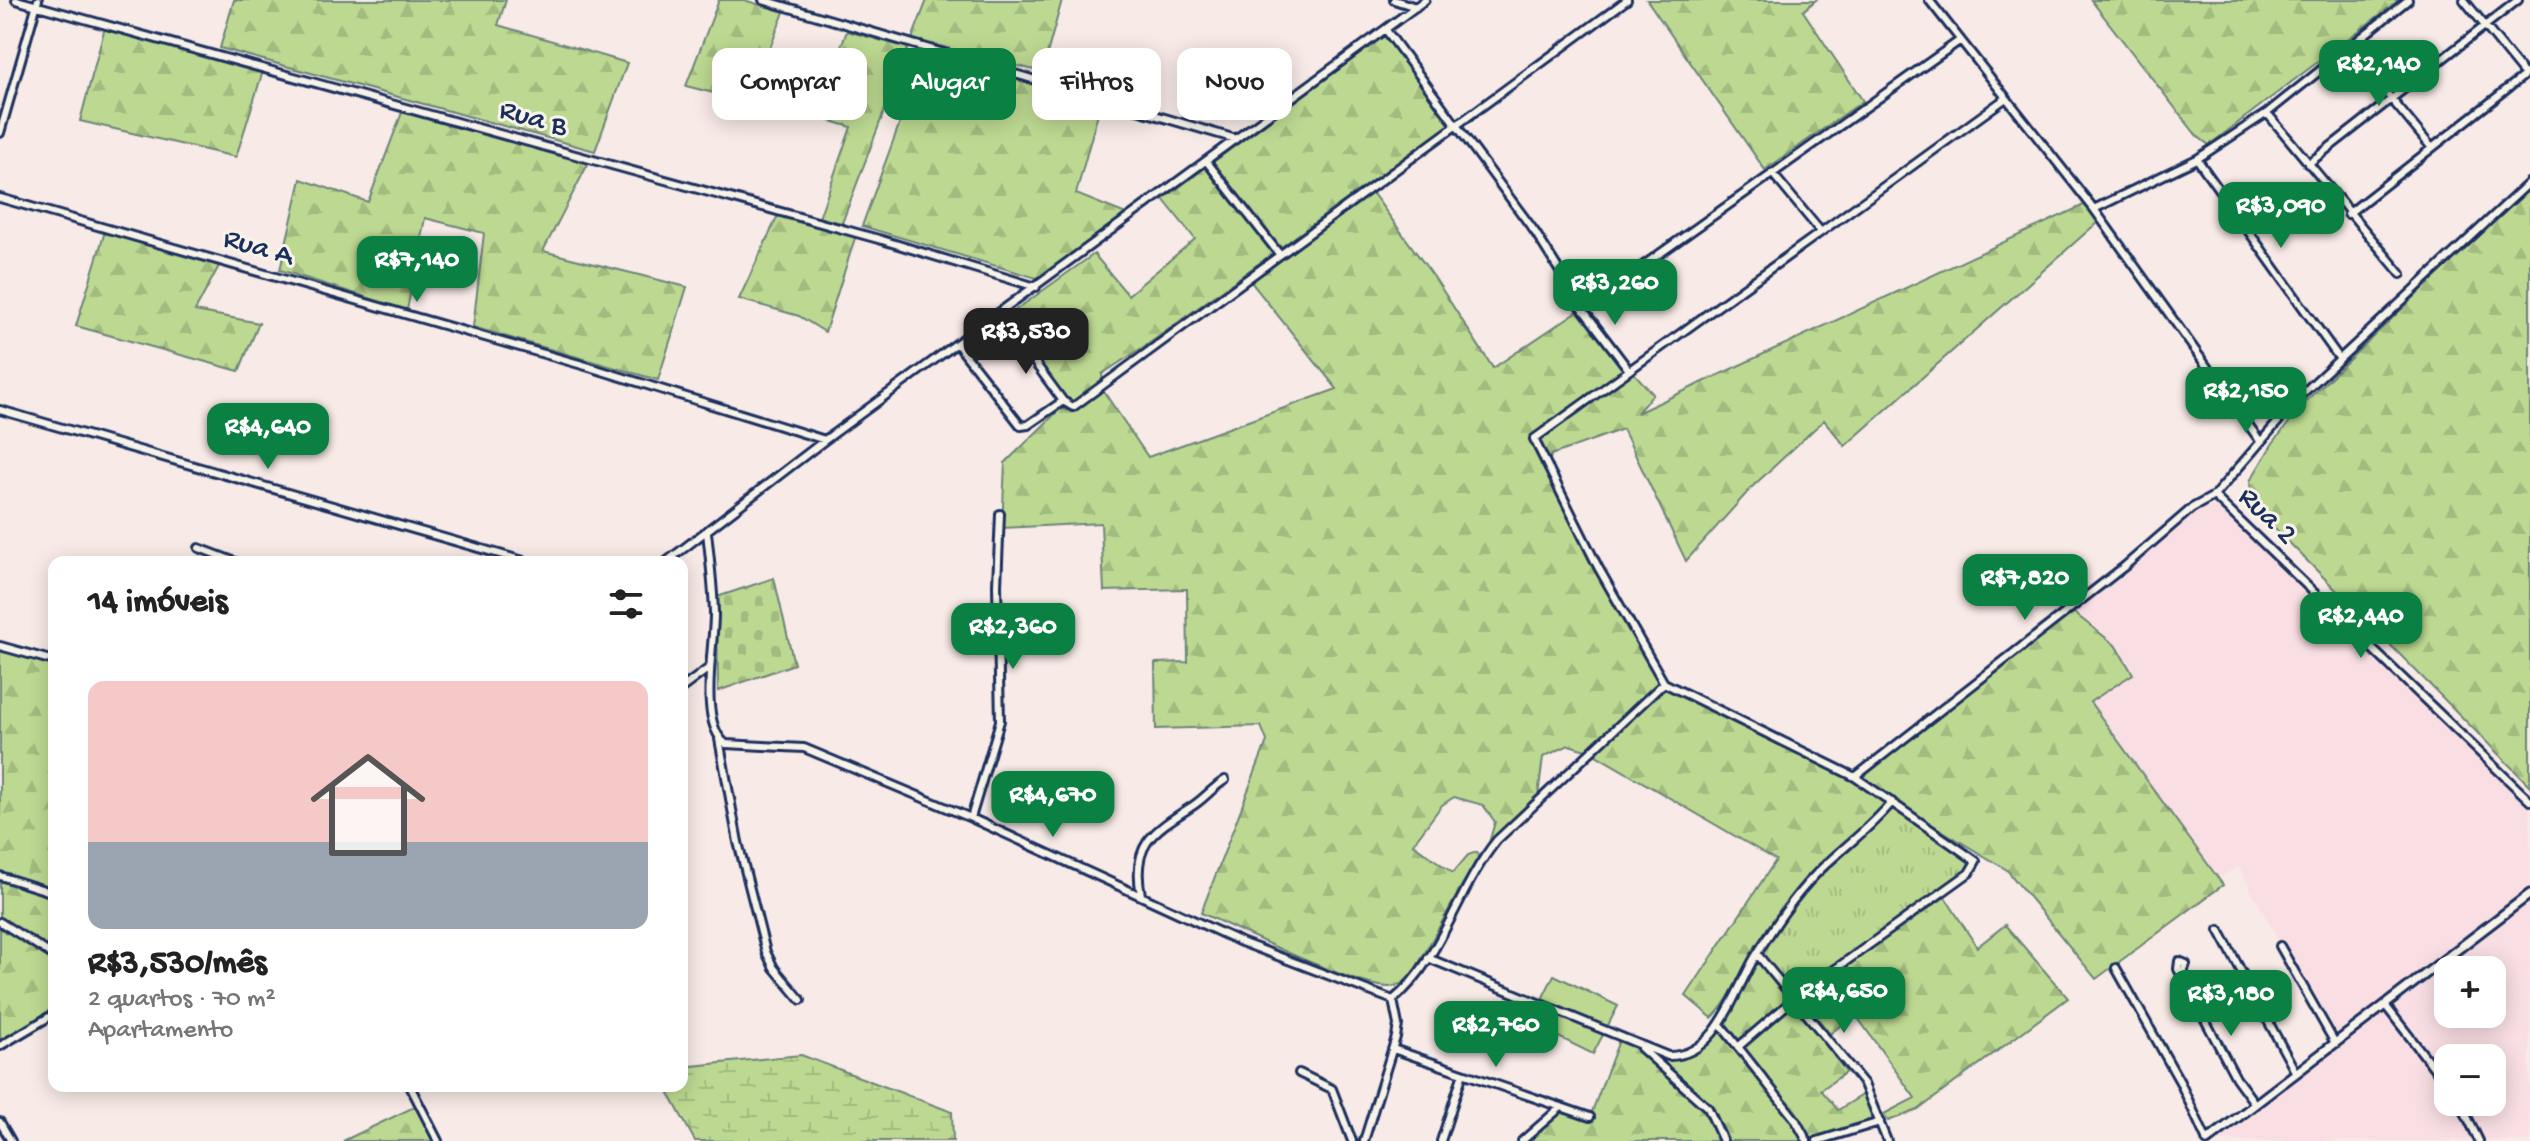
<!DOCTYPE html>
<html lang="pt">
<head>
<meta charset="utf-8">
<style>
	:root { --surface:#fff; --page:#f2f2f2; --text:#222; --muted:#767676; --line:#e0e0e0; --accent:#0b8043 }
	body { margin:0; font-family:"Gochi Hand",sans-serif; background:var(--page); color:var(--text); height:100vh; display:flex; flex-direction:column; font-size:30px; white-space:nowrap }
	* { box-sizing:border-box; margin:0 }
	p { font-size:26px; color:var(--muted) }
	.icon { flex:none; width:44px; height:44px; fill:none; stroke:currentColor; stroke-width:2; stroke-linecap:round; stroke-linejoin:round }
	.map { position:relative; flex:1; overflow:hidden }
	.panel { position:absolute; left:48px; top:556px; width:640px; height:536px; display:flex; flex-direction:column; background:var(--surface); border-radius:16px; box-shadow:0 4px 20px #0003 }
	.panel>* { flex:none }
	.banner { position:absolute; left:712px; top:48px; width:760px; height:72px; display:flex; gap:16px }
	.controls { position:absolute; left:2434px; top:956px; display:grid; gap:16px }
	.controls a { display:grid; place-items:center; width:72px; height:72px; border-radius:16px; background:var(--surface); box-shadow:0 4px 20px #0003; font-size:40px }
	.price { position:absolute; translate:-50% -68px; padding:0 18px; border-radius:16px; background:var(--accent); color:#fff; font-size:26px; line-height:52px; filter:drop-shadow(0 2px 4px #0008) }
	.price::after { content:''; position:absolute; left:50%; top:48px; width:24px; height:18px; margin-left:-12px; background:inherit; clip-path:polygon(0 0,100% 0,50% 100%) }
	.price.current { background:#222; color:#fff }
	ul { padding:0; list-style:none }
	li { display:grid; align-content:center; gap:16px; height:424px; padding:0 40px }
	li+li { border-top:2px solid var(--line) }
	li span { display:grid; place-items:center; height:248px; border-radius:16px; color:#555 }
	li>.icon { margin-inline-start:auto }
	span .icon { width:144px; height:144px; fill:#fffc; stroke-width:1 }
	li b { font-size:34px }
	h2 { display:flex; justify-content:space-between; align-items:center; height:96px; padding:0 40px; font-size:34px }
	.pill { padding:0 28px; border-radius:16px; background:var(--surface); box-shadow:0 4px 20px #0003; font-size:28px; line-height:72px }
	.pill.current { background:var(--accent); color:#fff }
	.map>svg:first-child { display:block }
</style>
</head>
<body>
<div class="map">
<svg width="2530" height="1141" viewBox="0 0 2530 1141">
	<defs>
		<pattern id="grass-tufts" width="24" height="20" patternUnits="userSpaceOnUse" patternTransform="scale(2)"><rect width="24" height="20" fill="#bdd991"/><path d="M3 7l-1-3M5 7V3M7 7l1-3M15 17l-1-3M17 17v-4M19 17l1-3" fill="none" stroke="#a2bb7f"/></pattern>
		<pattern id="forest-firs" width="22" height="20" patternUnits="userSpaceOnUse" patternTransform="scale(2)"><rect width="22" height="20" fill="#bdd991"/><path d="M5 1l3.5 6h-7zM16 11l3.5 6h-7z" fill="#a2bb7f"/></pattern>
		<pattern id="wetland-marsh" width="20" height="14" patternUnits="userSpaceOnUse" patternTransform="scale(2)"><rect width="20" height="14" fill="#bdd991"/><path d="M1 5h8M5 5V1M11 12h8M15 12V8" fill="none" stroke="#a2bb7f"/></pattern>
		<pattern id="cemetery-stones" width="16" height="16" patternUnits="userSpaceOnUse" patternTransform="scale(2)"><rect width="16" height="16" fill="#bdd991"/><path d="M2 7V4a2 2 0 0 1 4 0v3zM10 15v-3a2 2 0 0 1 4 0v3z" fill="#a2bb7f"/></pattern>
	</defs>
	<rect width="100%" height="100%" fill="#f8eae6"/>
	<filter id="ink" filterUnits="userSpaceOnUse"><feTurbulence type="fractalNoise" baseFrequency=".0125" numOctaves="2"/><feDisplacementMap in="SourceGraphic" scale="16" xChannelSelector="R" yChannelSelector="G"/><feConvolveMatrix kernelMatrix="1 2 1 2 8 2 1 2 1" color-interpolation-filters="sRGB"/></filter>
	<g filter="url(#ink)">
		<path fill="#f9dfe3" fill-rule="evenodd" d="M2217,506l313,286v349h-324l129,-98 -97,-177 -33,22 -125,-184 -11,-85 128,-110zM2448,970h44v44h-44zM2448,1058h44v44h-44z"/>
		<path fill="url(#grass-tufts)" stroke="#6c8478" stroke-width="2" d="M1892,802l85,62 -182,134 -38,-44 36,-53z"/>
		<path fill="url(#forest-firs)" stroke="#6c8478" stroke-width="2" d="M234,0h272l-8,25 129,38 -32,88 -375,-103z
			M719,0h25l40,12 -35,90 -63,-16z
			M927,0h135l-20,72 -130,-33z
			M1647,0h169l-13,11 60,90 -98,69z
			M2091,0h308l-190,145 -12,-9z
			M105,27l158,44 -27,86 -156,-36z
			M847,31l61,17 -66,175 -23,-5 32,-91 -37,-11z
			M1387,34l67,87 -303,221 -49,32 2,18 44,65 189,-68 -86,-107 120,-91 63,86 59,91 85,-57 75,83 -16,19 451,-210 11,18 -254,225 -21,-26 -71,66 -67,75 -63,-132 -72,26 -3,16 111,210 196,96 147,-108 67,-60 46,36 18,29 -43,28 133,183 -127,94 -89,-109 -135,-82 14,12 -2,12c-53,42 -97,87 -133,144 -13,20 -21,45 -39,62l-26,-22 90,-136 -187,-109 -20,-6 -26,12 -5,39 -49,47 6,-21 -12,-17 -29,-8 -12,8 -29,39 40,29 15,-18 9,-3 1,5 -66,119c-7,5 -13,11 -22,11 -35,1 -151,-58 -189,-74l66,-172 -6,-15 -105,3 -1,-66 33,-1 -1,-73 -83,2 -3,-68 -99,5 3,-65 55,-54 10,2 -60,-97 84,-60 34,41 67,-56 -32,-40z
			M926,51l175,51 -25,92 50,20 -86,65 -178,-53z
			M403,110l186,52 -46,89 144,36 -29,93 -185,-53 11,-94 -59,-15 -18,92 -127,-40 21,-91 67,23z
			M2530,186v600l-278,-281 -2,-24 23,-38 33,-42z
			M779,213l77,22 -31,97 -26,-16 -60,-17z
			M106,228l115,34 -26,49 64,12 -20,48 -163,-45z
			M0,644l54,19v344l-38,26 -16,6z
			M1945,897l32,50 28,-22 63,73 -150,112 -30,11 -4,-7 31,-16 -60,-84 -25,20 -28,-36z
			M1760,959l86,113 -25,18 17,20 28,-17 14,29 -63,19h-295l39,-34 29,10 31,-82 48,21h15l41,-38z
			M416,1106l18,35h-91z"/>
		<path fill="url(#wetland-marsh)" stroke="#6c8478" stroke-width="2" d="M801,1055l151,57 1,29h-258l-29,-53 16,-2v-19z"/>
		<path fill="url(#cemetery-stones)" stroke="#6c8478" stroke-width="2" d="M774,578l20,86 -76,27 -1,-94z"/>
		<path fill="#bdd991" stroke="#6c8478" stroke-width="2" d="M1554,975l64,31 -25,48 -63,-31z"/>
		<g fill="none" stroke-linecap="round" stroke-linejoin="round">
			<g stroke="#1b2f5e" stroke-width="12">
				<path id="minor" d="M16,0l866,240 154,47
					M763,0l473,139
					M1394,0l22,7
					M1929,0l165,209 166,232
					M2464,0l61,75
					M1386,30l149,202 46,73 8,-1 370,-263
					M2349,48l83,100
					M2267,113l134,161
					M0,133l38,-133
					M2197,159l142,199
					M1207,162l73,93
					M2308,164l210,-164
					M1772,173l49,59 185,-134
					M0,198l586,168 239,74
					M2094,209l103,-50 70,-46 141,-113
					M2348,214l182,-143
					M1578,303l51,67
					M999,314l64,87 10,6 554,-407
					M957,344l64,82 7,-1 35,-24
					M0,410l527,152
					M2214,496l316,305
					M707,532c3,27 6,53 7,80 1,31 -17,111 12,132l78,4 167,70 270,124 152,58 5,25 -2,12 -32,104
					M199,548l37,14
					M666,562l159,-122 600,-440
					M0,646l54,15
					M682,688l27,-20
					M719,739l19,103 28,110 8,16 27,32
					M1855,777l270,-211 67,-58 22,-12 88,-102 228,-212
					M971,818l29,-97 -3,-136 3,-71
					M0,876l54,17
					M1141,895c-10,-50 11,-63 50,-88 12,-7 21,-19 34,-27
					M0,922l54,34
					M2219,930l77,143
					M2280,946l55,97
					M1757,954l107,130 23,57
					M1428,958l240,98c49,1 66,-64 87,-99 18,-29 38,-60 62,-84 25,-25 53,-44 75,-71
					M2116,968l64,114 27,59
					M2182,975l4,-11 -7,-3 -1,8 58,109 19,26
					M1393,1000c49,-40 64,-111 104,-160l167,-157
					M2385,1005l63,81
					M1720,1024l75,95 12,22
					M0,1046l54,-32
					M1738,1047l57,-49 174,-125 7,-12 -121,-84 -191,-94 -66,-116 -64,-128 287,-207
					M1641,1048l67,60 15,33
					M1393,1049l197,68
					M1299,1073l33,16 20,52
					M410,1086l28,55
					M2460,1102l19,39
					M0,1122l11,19
					M1441,1141l22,-68
					M1522,1141l39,-34
					M1817,1141l63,-19"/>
			</g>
			<g stroke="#1b2f5e" stroke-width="13">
				<path id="tertiary" d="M2207,1141l323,-247"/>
			</g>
			<use href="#minor" stroke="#f7f3e8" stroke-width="6"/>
			<use href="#tertiary" stroke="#f7f3e8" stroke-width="7"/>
		</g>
	</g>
	<g text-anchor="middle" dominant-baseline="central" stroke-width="6" stroke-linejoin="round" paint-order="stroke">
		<g font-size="30" fill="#1b2f5e" stroke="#f7f3e8">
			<text transform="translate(533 120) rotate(16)">Rua B</text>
			<text transform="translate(258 249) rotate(16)">Rua A</text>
			<text transform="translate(2266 517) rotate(44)">Rua 2</text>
		</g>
	</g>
</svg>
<div class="controls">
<a>+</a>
<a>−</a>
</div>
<b class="price" style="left:2379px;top:108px">R$2,140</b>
<b class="price" style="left:2281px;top:250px">R$3,090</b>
<b class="price" style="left:417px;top:304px">R$7,140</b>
<b class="price" style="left:1615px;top:327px">R$3,260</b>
<b class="price current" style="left:1026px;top:376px">R$3,530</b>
<b class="price" style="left:2246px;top:435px">R$2,150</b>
<b class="price" style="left:268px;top:471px">R$4,640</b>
<b class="price" style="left:2025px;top:622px">R$7,820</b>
<b class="price" style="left:2361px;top:660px">R$2,440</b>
<b class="price" style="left:1013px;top:671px">R$2,360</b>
<b class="price" style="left:1053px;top:839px">R$4,670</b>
<b class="price" style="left:1844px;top:1035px">R$4,650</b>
<b class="price" style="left:2231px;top:1038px">R$3,180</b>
<b class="price" style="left:1496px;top:1069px">R$2,760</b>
<div class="banner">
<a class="pill">Comprar</a>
<a class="pill current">Alugar</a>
<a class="pill">Filtros</a>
<a class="pill">Novo</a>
</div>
<section class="panel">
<h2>14 imóveis<svg class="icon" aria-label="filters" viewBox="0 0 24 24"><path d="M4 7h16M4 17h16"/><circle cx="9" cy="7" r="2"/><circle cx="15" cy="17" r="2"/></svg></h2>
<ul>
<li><span style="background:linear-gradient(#f6c9c9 65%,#9aa5b1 0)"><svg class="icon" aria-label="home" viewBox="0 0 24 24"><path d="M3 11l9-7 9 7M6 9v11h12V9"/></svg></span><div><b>R$3,530/mês</b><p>2 quartos · 70 m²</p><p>Apartamento</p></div></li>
</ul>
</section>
</div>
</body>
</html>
